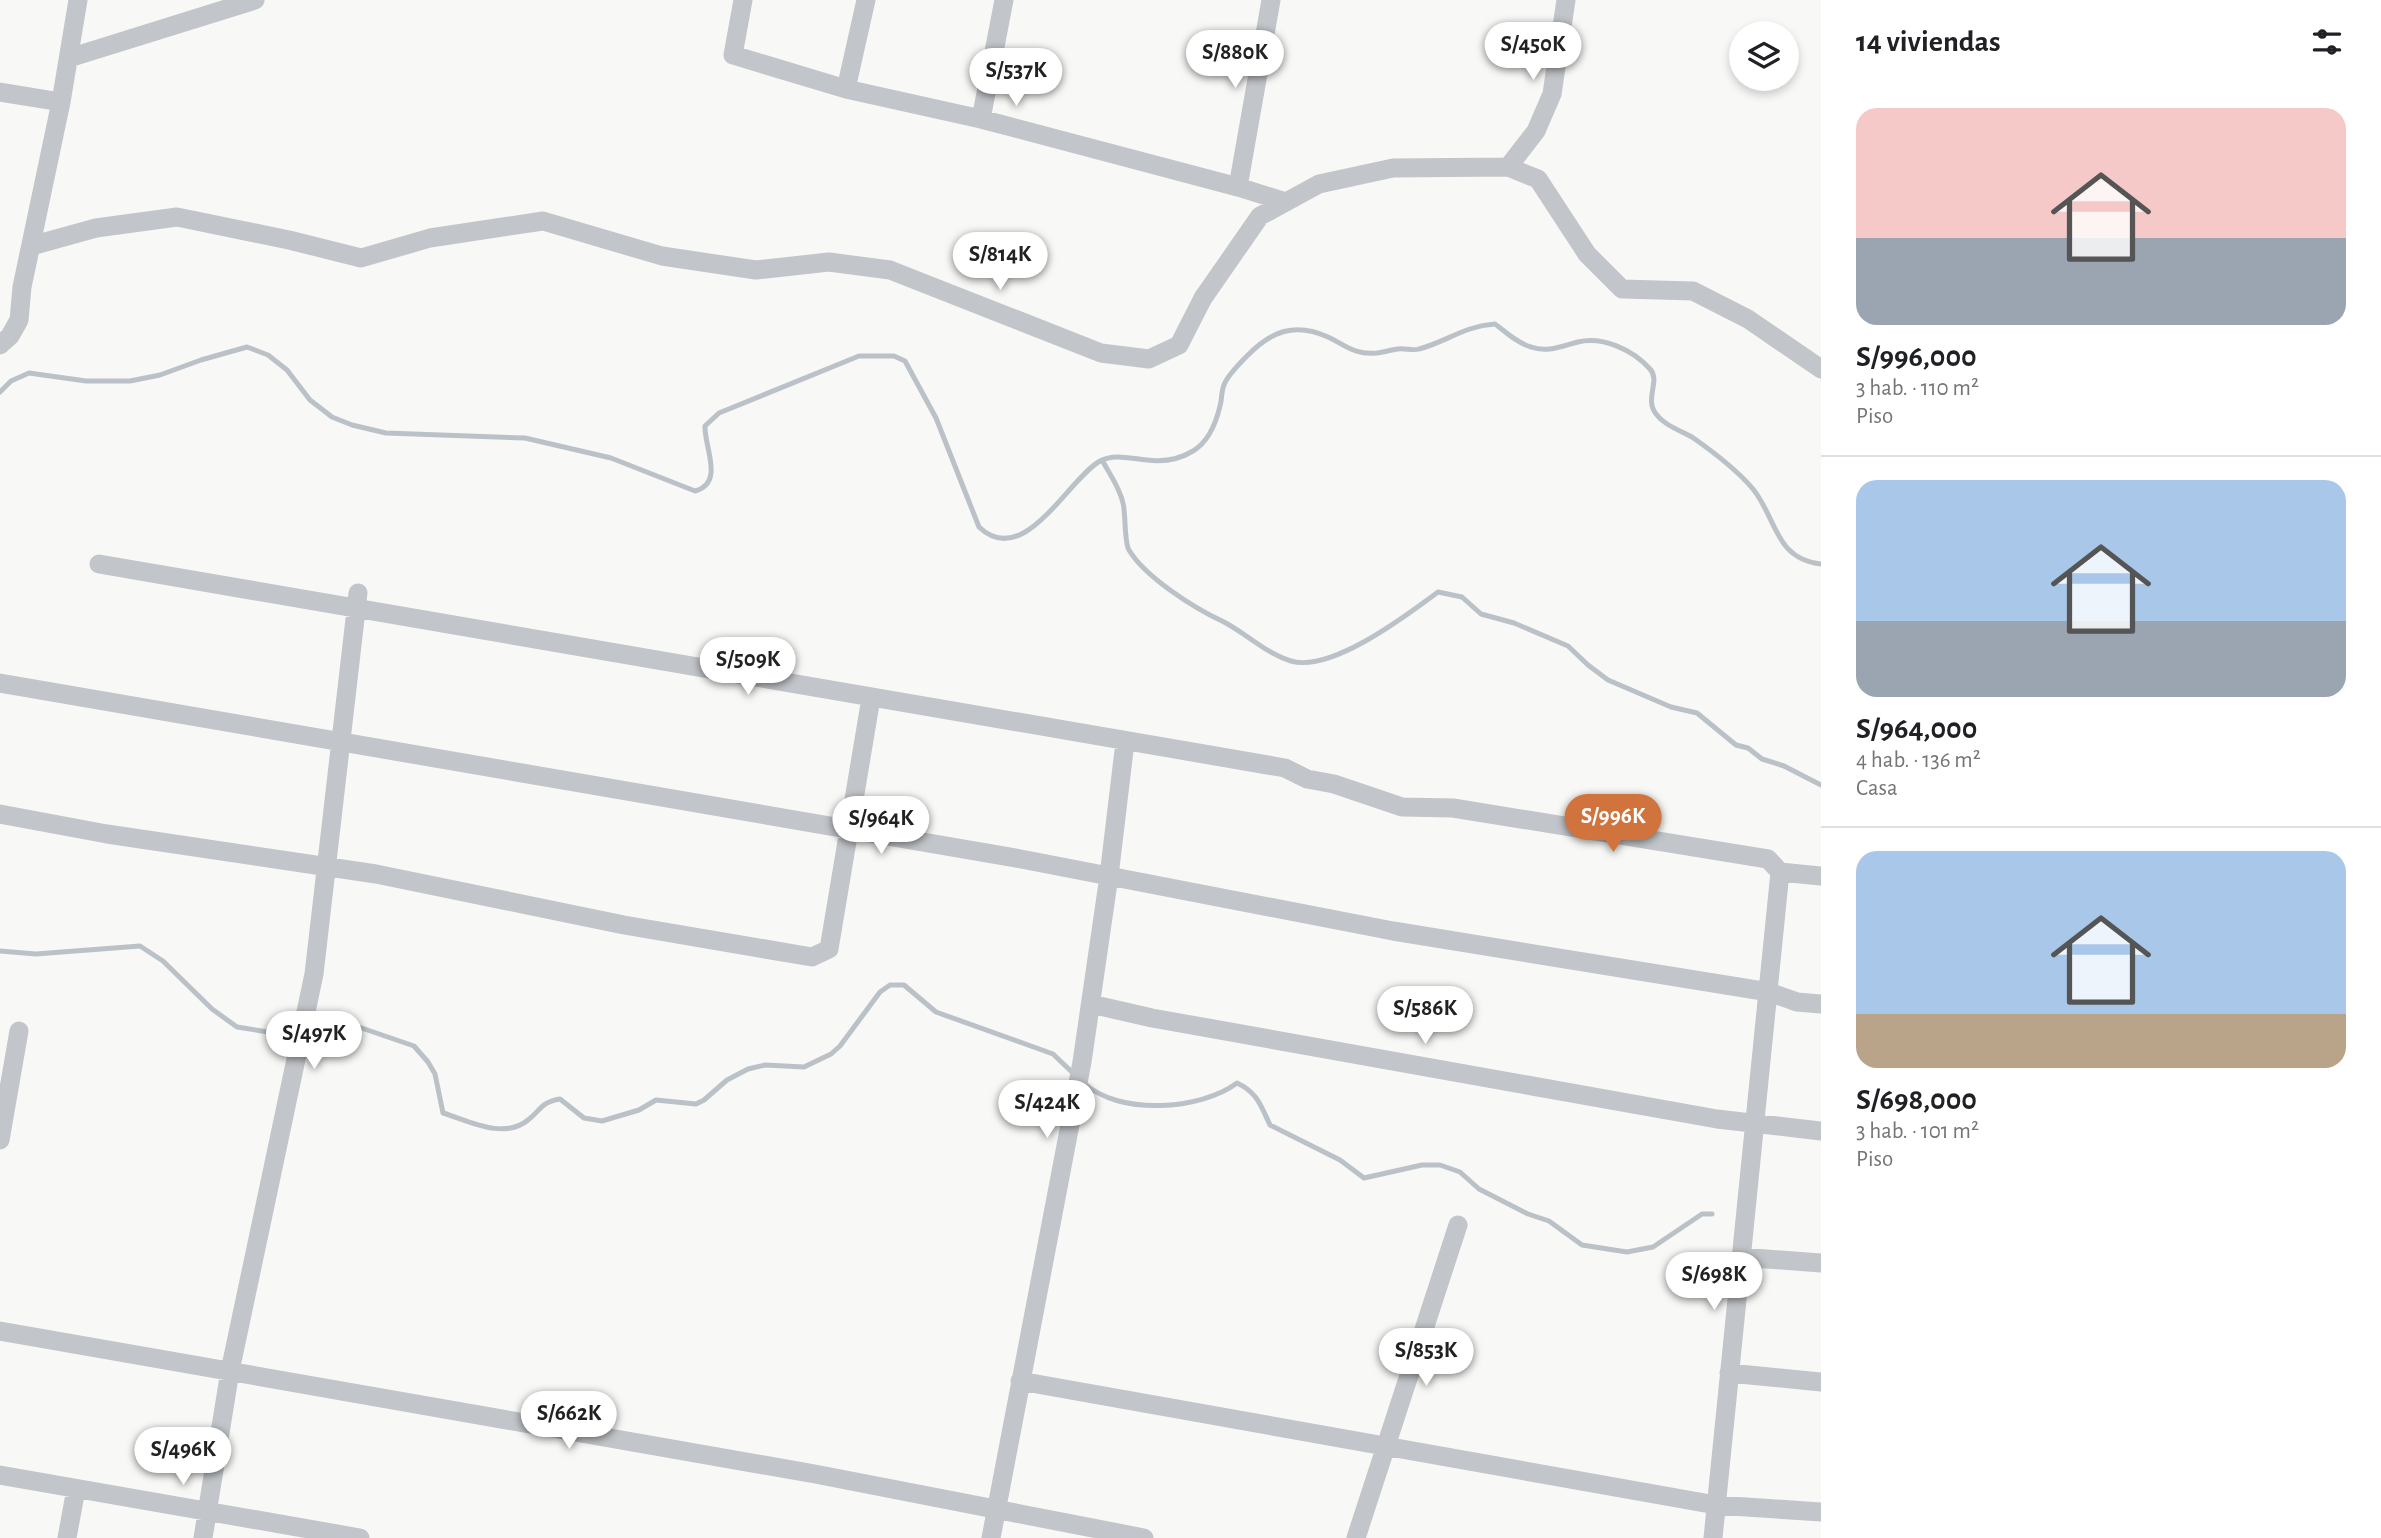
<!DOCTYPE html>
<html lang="es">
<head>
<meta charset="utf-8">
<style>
	:root { --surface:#fff; --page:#f2f2f2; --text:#202124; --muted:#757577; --line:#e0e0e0; --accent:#d1733d }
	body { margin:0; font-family:"Alegreya Sans",sans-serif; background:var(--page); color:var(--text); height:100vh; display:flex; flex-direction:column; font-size:26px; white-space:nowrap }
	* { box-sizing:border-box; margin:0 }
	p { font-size:23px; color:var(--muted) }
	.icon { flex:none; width:38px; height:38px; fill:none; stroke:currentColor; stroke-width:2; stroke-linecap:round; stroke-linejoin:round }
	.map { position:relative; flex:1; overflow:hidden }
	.details { display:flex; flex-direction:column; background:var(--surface); width:560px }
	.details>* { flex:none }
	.buttons { position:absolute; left:1729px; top:21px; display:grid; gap:14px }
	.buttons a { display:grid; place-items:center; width:70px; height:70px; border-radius:50%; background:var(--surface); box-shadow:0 4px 10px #0003; font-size:35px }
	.price { position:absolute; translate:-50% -60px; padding:0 16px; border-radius:24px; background:#fff; color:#222; font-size:23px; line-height:46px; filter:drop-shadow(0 2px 4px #0008) }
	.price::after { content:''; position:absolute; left:50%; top:42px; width:21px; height:16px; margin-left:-10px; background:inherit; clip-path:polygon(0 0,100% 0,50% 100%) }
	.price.on { background:var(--accent); color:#fff }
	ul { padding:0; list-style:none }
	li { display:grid; align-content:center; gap:14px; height:371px; padding:0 35px }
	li+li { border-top:2px solid var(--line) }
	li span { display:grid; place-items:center; height:217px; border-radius:21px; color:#555 }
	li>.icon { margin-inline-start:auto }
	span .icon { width:126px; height:126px; fill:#fffc; stroke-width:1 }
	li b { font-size:30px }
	h2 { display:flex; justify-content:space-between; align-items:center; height:84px; padding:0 35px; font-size:30px }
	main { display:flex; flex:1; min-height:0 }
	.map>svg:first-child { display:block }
</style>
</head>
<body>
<main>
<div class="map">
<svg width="1821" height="1538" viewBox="0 0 1821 1538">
	<rect width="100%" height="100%" fill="#f8f8f6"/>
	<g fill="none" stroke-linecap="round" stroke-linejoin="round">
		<path stroke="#bac2c8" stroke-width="5" d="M0,392l11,-11 18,-8 57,8h44l30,-6 41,-15 46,-13 21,8 19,15 23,30 22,17 20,8 34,8 139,5 86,20 84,33c30,-8 9,-44 10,-65l14,-13 140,-57h35l11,5 31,57 43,109c45,43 88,-47 121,-66 15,-8 32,-2 47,-1 16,2 33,-1 46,-9 15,-9 23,-28 27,-45 2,-6 1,-14 4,-21 3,-9 16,-22 23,-29 24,-25 48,-34 81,-19 19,9 26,18 49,16 7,-1 14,-3 21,-4 7,-1 15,2 21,0 27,-7 45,-23 76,-25 11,8 22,19 36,23 16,6 31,-1 47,-5 25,-6 55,8 72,27 11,12 -6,29 6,45 9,12 24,16 36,23 20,14 45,33 61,52 24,30 22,70 68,75
			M1102,460c7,13 18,28 21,43 3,12 1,39 6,47 16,27 65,58 93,71 24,12 43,32 69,40 40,12 116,-46 147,-69l24,5 19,17 33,9 54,23 20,19 20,15 63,27 26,6 39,32 12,3 14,11 22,7 37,19
			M0,951l36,3 104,-8 23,15 49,48 25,18 37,6 24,-1
			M308,1031l42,-7 64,22 14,16 7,12 8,39c26,8 61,27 85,7 13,-10 13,-18 32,-21l24,19 18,3 37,-11 17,-10 40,4 8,-4 23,-20 21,-11 17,-4 39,2 27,-13 9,-8 40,-54 10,-7h14l32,27 117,42 21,20
			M1084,1083c35,33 117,27 153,0 20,9 24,23 33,42l70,35 24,18 58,-13h18l20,7 19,17 49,25 21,7 33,24 45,7 26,-5 49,-33h10"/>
		<path stroke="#c2c5c9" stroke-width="19" d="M743,0l-10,55 113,34 135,30 257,68 48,15
			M69,58l186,-58
			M846,89l20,-89
			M0,92l61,10
			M981,119l23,-119
			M1508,167l28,-36 16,-37 14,-94
			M1238,187l33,-187
			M31,246l65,-18 81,-11 112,23 72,18 69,-20 113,-17 119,35 94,14 73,-8 61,8 211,83 48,6 30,-14 24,-47 57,-82 26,-14 33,-18 74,-16 115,-1 30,12 49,75 35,35 71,2 55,28 73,50
			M0,345l10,-9 9,-16 3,-33 39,-185 17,-102
			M99,564l1186,204 22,11 27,5 68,23 51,1 315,51 12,13 41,4
			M0,683l1021,176 372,72 376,61 28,10 24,2
			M0,814l107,20 269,40 248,51 188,32 17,-8 42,-251
			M1091,1004l61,14 565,101 104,12
			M0,1140l19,-109
			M1740,1257l81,6
			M0,1331l815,143 329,64
			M1729,1373l92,9
			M1020,1381l696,124 105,7
			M0,1475l360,63
			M67,1538l9,-49
			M203,1538l27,-167 84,-397 44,-381
			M991,1538l91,-476 27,-186 16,-134
			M1356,1538l102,-313
			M1713,1538l67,-666"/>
	</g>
</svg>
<div class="buttons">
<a><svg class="icon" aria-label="layers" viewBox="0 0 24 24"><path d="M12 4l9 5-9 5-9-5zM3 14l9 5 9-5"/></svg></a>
</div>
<b class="price" style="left:1533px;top:82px">S/450K</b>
<b class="price" style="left:1235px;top:90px">S/880K</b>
<b class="price" style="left:1016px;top:108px">S/537K</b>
<b class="price" style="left:1000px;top:292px">S/814K</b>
<b class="price" style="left:748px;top:697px">S/509K</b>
<b class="price on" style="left:1613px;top:854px">S/996K</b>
<b class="price" style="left:881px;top:856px">S/964K</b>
<b class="price" style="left:1425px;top:1046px">S/586K</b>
<b class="price" style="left:314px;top:1071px">S/497K</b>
<b class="price" style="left:1047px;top:1140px">S/424K</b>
<b class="price" style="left:1714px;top:1312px">S/698K</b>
<b class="price" style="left:1426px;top:1388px">S/853K</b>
<b class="price" style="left:569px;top:1451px">S/662K</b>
<b class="price" style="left:183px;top:1487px">S/496K</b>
</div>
<section class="details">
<h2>14 viviendas<svg class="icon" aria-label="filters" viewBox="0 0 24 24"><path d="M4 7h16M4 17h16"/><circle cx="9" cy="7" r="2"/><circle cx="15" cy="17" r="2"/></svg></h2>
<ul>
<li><span style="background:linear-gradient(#f6c9c9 60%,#9aa5b1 0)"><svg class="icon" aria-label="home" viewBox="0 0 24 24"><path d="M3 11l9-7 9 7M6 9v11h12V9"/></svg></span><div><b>S/996,000</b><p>3 hab. · 110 m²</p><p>Piso</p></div></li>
<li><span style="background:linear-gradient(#a9c7e8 65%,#9aa5b1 0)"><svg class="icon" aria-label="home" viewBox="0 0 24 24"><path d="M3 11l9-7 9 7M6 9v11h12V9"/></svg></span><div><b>S/964,000</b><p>4 hab. · 136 m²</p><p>Casa</p></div></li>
<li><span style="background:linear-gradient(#a9c7e8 75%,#b9a48a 0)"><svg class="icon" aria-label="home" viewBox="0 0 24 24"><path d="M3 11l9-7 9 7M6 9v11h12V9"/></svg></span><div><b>S/698,000</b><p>3 hab. · 101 m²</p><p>Piso</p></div></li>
</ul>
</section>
</main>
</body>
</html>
